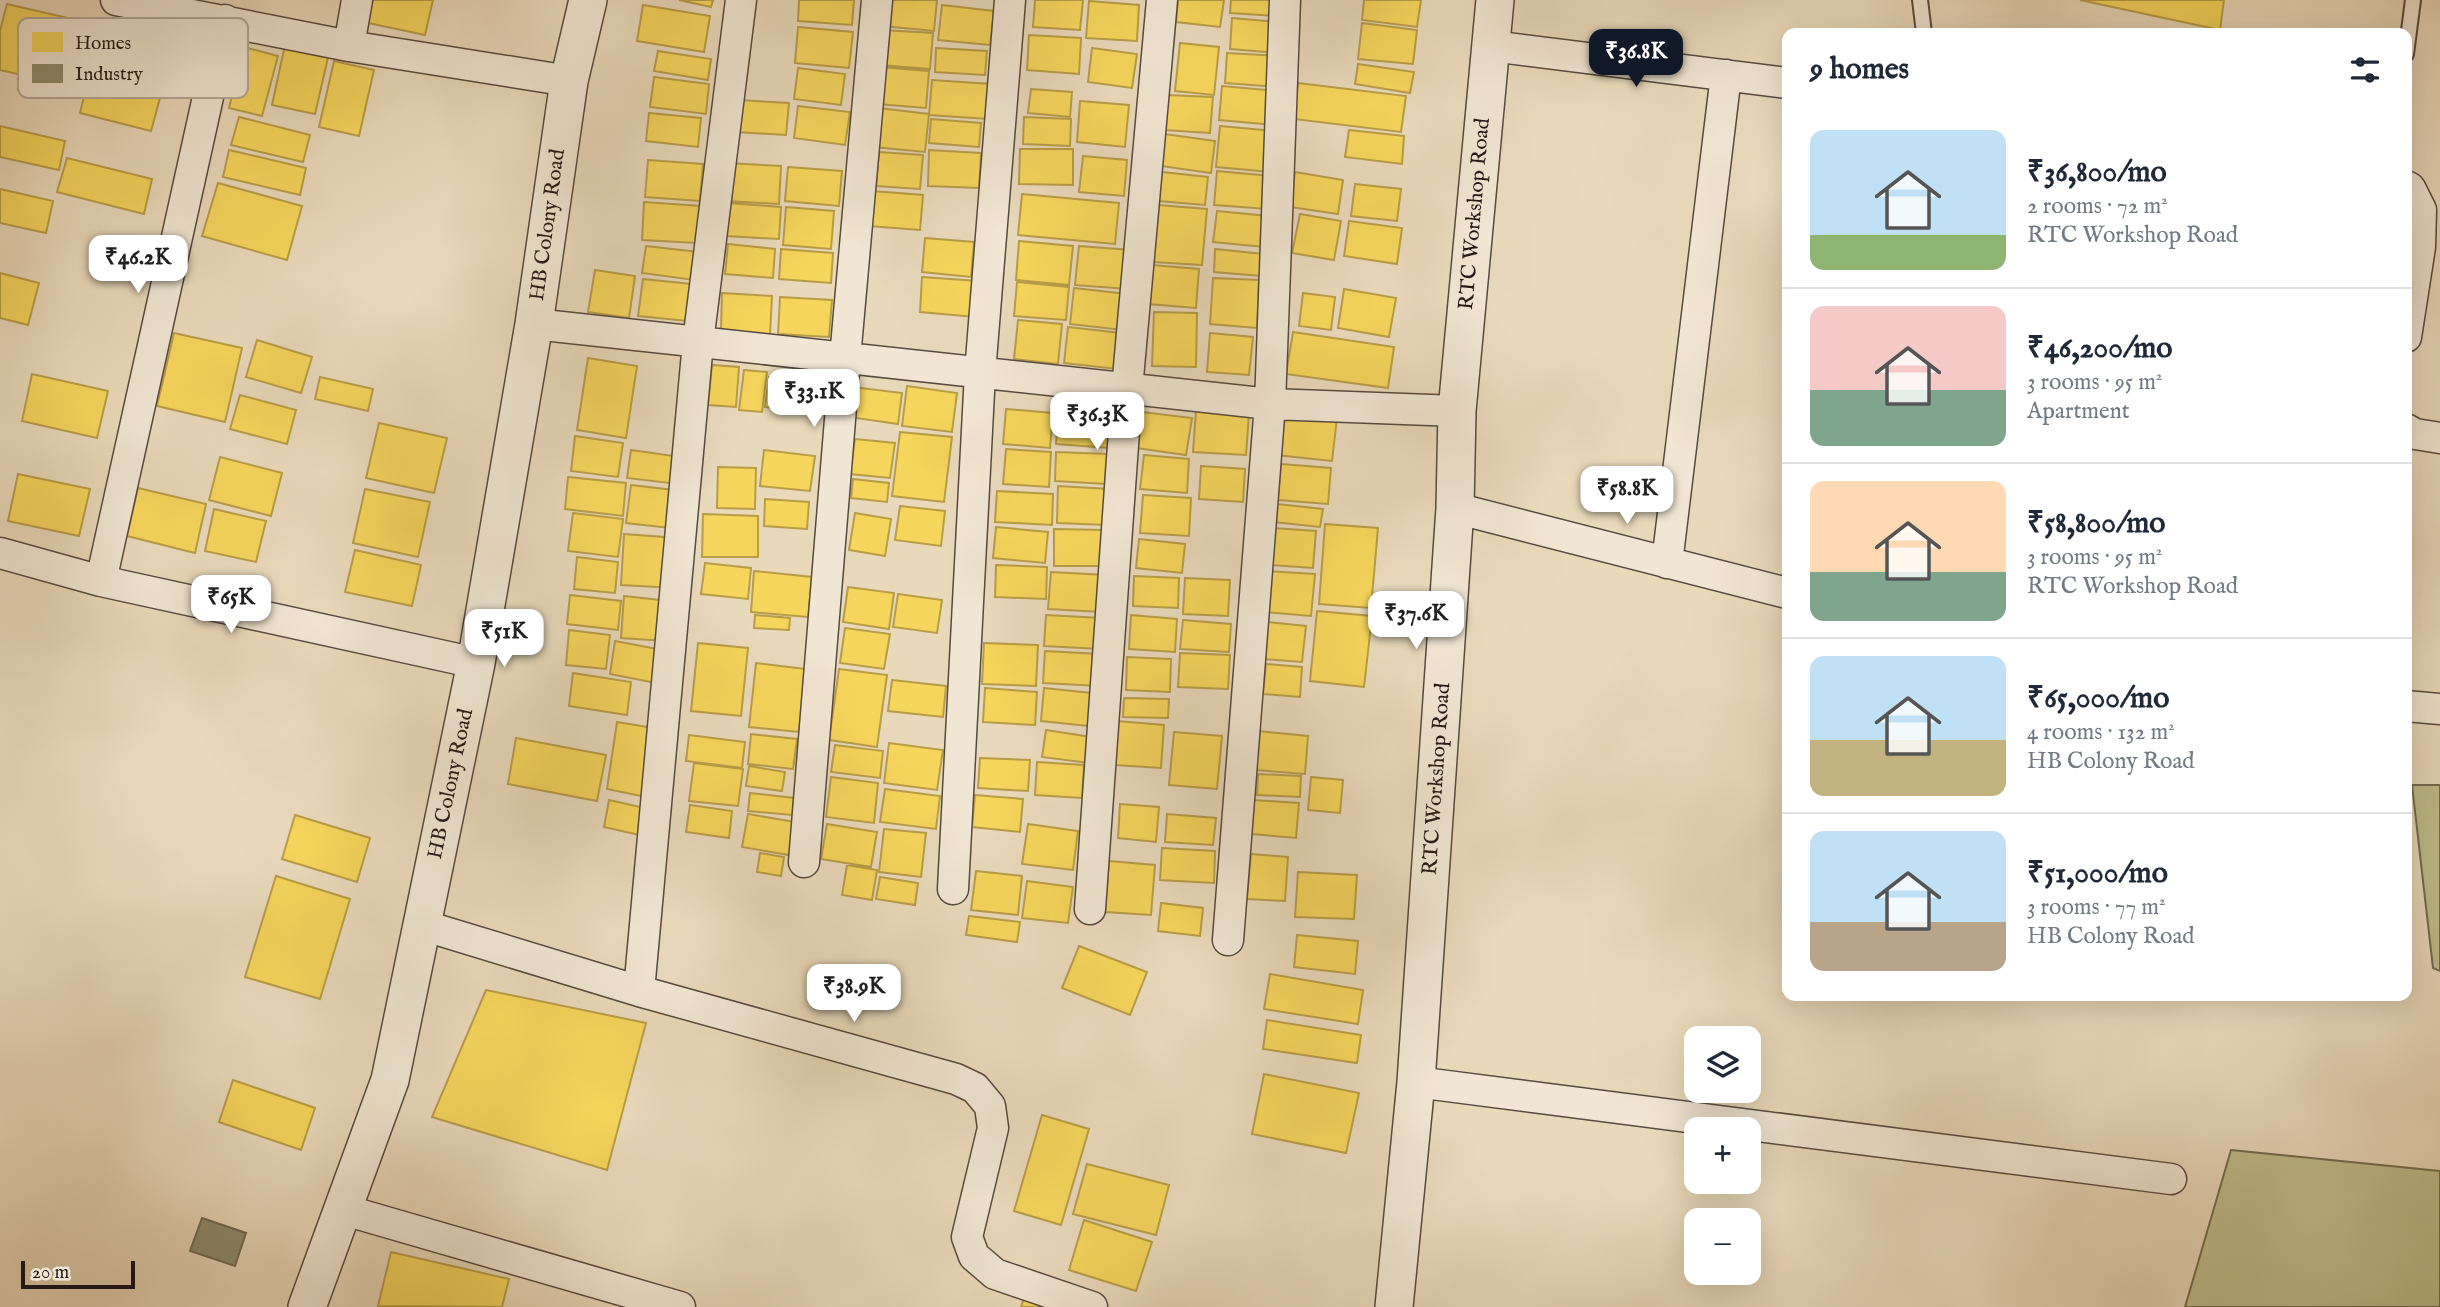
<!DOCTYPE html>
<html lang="en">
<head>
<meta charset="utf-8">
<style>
	:root { --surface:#fff; --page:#f2f2f3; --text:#1f2937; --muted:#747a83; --line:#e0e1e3; --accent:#111827 }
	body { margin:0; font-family:"IM FELL English",serif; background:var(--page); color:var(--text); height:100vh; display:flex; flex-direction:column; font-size:26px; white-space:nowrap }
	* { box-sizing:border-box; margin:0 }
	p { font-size:23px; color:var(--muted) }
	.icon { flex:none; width:38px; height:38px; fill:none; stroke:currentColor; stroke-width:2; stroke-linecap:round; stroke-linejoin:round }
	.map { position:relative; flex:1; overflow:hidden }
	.drawer { position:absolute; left:1782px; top:28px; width:630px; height:973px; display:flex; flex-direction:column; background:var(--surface); border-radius:14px; box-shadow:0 7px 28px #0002 }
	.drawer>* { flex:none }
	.buttons { position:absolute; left:1684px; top:1026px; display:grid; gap:14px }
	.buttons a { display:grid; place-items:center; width:77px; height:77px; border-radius:14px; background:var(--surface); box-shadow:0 7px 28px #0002; font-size:35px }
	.scale { position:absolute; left:21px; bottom:18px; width:114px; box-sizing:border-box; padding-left:7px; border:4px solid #261a16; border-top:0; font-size:19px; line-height:24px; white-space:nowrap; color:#261a16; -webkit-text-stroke:5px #f1e6d3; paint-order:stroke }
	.price { position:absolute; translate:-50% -60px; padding:0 16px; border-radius:14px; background:#fff; color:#222; font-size:23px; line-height:46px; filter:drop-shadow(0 2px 4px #0008) }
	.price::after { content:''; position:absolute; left:50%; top:42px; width:21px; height:16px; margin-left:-10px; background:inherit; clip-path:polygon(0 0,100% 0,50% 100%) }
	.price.current { background:var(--accent); color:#fff }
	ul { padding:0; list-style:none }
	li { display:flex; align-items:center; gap:21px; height:175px; padding:0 28px }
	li+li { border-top:2px solid var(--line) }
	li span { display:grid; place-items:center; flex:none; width:196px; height:140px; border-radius:14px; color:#555 }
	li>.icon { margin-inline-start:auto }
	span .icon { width:84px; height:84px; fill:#fffc; stroke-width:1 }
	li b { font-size:30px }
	h2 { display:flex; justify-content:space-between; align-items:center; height:84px; padding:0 28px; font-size:30px }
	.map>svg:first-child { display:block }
</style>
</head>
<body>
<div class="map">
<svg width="2440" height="1307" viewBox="0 0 2440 1307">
	<rect width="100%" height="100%" fill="#e9d9bb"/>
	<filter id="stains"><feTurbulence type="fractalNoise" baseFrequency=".00286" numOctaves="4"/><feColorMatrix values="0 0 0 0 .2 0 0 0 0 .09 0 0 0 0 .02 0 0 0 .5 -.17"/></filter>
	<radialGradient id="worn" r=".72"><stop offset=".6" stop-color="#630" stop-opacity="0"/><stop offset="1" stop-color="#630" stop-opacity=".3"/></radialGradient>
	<path fill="#bebd8b" stroke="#726c50" stroke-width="2" d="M2412,785h28v186l-7,-3z
		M2231,1150l209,21v136h-255z"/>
	<path fill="#f6d55c" stroke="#b89d47" stroke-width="2" d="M359,0h74l-8,35 -71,-15z
		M679,0h34l-2,7z
		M799,0h55l-2,25 -54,-4z
		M885,0h52l-3,31 -52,-5z
		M1035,0h48l-3,30 -47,-3z
		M1178,0h46l-4,27 -44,-5z
		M1231,0h45l-2,16 -44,-3z
		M1364,0h57l-4,27 -55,-7z
		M2080,0h144l-4,30z
		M1089,1l50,4 -2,36 -51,-3z
		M7,4l74,17 -15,64 -66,-15v-39z
		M643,5l67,11 -6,36 -67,-11z
		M942,5l52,6 -4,34 -52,-5z
		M140,10l52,12 -16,65 -51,-11z
		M1232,18l47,4 -2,31 -47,-4z
		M1362,23l55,7 -4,34 -55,-5z
		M798,27l55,5 -4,36 -54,-5z
		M883,30l50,3 -3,36 -50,-4z
		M1029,35l52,3 -2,36 -52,-4z
		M286,40l44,9 -15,65 -43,-9z
		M1180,43l39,4 -5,48 -39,-4z
		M244,47l34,9 -16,60 -33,-8z
		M936,48l51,3 -2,24 -50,-3z
		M1092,48l45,6 -5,34 -44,-6z
		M658,51l53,8 -3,21 -54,-9z
		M1227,53l53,3 -2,31 -53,-4z
		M334,61l40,9 -15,66 -40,-9z
		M1358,64l56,8 -4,21 -55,-9z
		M880,67l49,4 -3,37 -49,-4z
		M798,68l47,6 -4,31 -47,-6z
		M654,77l55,7 -3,30 -56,-7z
		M88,80l72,18 -9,33 -71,-18z
		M932,80l59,4 -3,35 -59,-4z
		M1298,83l108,13 -5,36 -107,-13z
		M1222,86l56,5 -4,34 -55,-5z
		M1031,89l41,3 -2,25 -42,-4z
		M1166,95l47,2 -3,36 -46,-3z
		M739,100l50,3 -3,32 -49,-3z
		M1080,101l49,4 -4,42 -48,-5z
		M798,106l52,6 -5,33 -51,-7z
		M879,108l50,6 -4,38 -51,-5z
		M649,113l52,5 -3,29 -52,-6z
		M239,117l71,18 -7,27 -72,-17z
		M1024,117l47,2 -1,27 -47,-2z
		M931,119l50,4 -2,24 -50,-4z
		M0,126l65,15 -6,29 -59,-13z
		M1220,126l54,5 -4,41 -54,-5z
		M1349,130l55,6 -2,28 -57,-7z
		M1165,134l50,7 -4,32 -50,-7z
		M1020,149h53v36l-54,-1z
		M229,150l77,18 -6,27 -77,-18z
		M929,150l52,3 -2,35 -51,-2z
		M879,152l44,3 -3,34 -44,-3z
		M1083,156l44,4 -3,36 -45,-4z
		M67,158l85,21 -8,35 -87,-22z
		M648,160l55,4 -3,37 -55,-4z
		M728,163l53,3 -2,38 -53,-3z
		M788,167l54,4 -3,35 -54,-5z
		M1217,171l55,5 -4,33 -54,-4z
		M1162,172l46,5 -3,28 -47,-4z
		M1295,172l48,8 -5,34 -48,-7z
		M218,183l84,23 -15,54 -85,-24z
		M1355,184l46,5 -4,32 -46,-5z
		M0,189l53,12 -7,32 -46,-10z
		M872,191l51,4 -3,35 -51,-4z
		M1022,194l97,9 -4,41 -97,-9z
		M644,202l57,4 -3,37 -56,-3z
		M728,203l53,4 -2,32 -53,-3z
		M1158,205l49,4 -5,56 -49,-3z
		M786,207l48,4 -3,38 -48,-4z
		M1217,211l51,5 -4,31 -51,-5z
		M1300,214l41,7 -7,39 -42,-7z
		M1349,221l53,7 -5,36 -53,-8z
		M925,238l49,4 -3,35 -49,-5z
		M1019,241l54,5 -4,39 -53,-5z
		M728,244l47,5 -2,29 -48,-4z
		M646,246l52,6 -4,28 -52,-7z
		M1079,246l52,4 -3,39 -53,-4z
		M781,249l52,4 -2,30 -52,-4z
		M1215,249l48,5 -2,22 -47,-4z
		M1152,265l47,4 -3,39 -48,-4z
		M595,270l40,6 -6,42 -41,-6z
		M0,273l39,10 -11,42 -28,-7z
		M922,277l56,4 -3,36 -55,-5z
		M1213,278l46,2 -2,48 -47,-4z
		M643,279l48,5 -4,37 -49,-5z
		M1017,282l52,5 -3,33 -52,-4z
		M1074,288l53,6 -4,36 -53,-6z
		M1344,289l52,9 -7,39 -51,-9z
		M722,293l50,3 -2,38 -49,-2z
		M1303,293l32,4 -4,33 -32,-4z
		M780,297l52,3 -3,37 -51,-3z
		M1154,312l43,1 -1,54 -44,-1z
		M1018,320l44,4 -4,40 -44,-5z
		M1068,327l53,6 -4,36 -53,-6z
		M1293,332l101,15 -6,41 -102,-14z
		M174,333l68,15 -17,74 -68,-16z
		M1210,333l43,4 -4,38 -42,-3z
		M257,340l55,17 -11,36 -55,-16z
		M588,358l49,8 -11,72 -49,-8z
		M712,365l27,2 -3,40 -28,-2z
		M744,370l23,2 -5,40 -23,-2z
		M32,374l76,17 -11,47 -75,-17z
		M320,377l53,12 -5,22 -53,-12z
		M769,377l21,2 -3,30 -22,-2z
		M795,379l26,4 -4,32 -26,-3z
		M907,386l50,7 -5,39 -50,-6z
		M853,387l49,6 -4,31 -49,-7z
		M240,395l56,15 -9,34 -57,-15z
		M1059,408l53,3 -3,37 -53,-4z
		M1006,409l47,4 -3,35 -47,-4z
		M1196,410l53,4 -3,41 -53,-3z
		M1142,412l50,6 -6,37 -50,-7z
		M1280,412l57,6 -5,43 -56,-6z
		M379,423l68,15 -13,55 -68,-15z
		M900,432l52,5 -8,65 -52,-6z
		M575,436l48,7 -5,34 -47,-6z
		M855,439l40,4 -5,35 -40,-4z
		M1006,449l45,3 -2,35 -46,-3z
		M631,450l50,7 -3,27 -51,-6z
		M764,450l51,6 -5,35 -50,-5z
		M1056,452l53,2 -2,30 -52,-3z
		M1144,455l45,4 -2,34 -47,-4z
		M220,457l62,16 -11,43 -62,-16z
		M1281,464l50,4 -3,36 -50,-4z
		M1201,466l44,3 -2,33 -44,-3z
		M718,467l38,1 -1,41 -38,-1z
		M18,474l72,15 -11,47 -71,-15z
		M568,477l58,6 -3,33 -58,-7z
		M853,479l36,4 -2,19 -36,-4z
		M631,485l43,5 -4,38 -44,-5z
		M1058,486l52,3 -2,36 -51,-2z
		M138,488l68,16 -11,49 -68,-17z
		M365,489l65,13 -12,55 -65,-14z
		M997,491l56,3 -1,31 -57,-3z
		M1143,495l48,3 -2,38 -49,-3z
		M765,499l44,3 -2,27 -43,-3z
		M1277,504l46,5 -3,18 -46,-5z
		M900,506l45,5 -4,35 -46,-6z
		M214,509l52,12 -10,41 -51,-11z
		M573,513l50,6 -5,38 -50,-6z
		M855,513l36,6 -6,37 -36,-6z
		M703,514l55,2v41h-56z
		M1325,524l53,4 -7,80 -52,-4z
		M996,527l52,5 -3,31 -52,-5z
		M1273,528l43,3 -3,37 -43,-3z
		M1054,529l50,1 -1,36h-49z
		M624,534l54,4 -3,50 -54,-3z
		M1139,539l46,5 -3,29 -46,-5z
		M355,550l66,15 -9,41 -67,-14z
		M577,557l41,5 -3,31 -41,-4z
		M705,563l46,5 -3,31 -47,-5z
		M996,565l51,2 -1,32 -51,-2z
		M754,571l58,6 -4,40 -57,-5z
		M1266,571l49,3 -4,42 -48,-4z
		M1051,572l54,3 -3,37 -54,-3z
		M1134,576l45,2 -1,30 -45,-2z
		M1185,578l45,2 -2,36 -45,-2z
		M848,587l46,6 -5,36 -46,-7z
		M898,594l44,6 -5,33 -44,-6z
		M570,595l51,6 -3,29 -51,-6z
		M624,596l45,5 -4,40 -44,-3z
		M1317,611l55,5 -8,71 -54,-6z
		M755,615l35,3 -1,12 -35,-2z
		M1046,615l56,3 -2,31 -56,-3z
		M1131,615l46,4 -2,33 -46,-3z
		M1183,620l48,4 -2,28 -49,-3z
		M1268,622l38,4 -4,36 -38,-3z
		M845,628l45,6 -6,35 -44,-6z
		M569,630l41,5 -4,34 -40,-4z
		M615,641l48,9 -2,34 -51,-10z
		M698,643l50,5 -7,68 -50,-5z
		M984,643l54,2 -2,41 -54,-2z
		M1045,651l55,3 -1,32 -56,-3z
		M1180,653l50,2 -2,34 -50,-2z
		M1127,657l44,2 -1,33 -44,-2z
		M756,663l50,6 -7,63 -50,-5z
		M1266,664l36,3 -2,30 -37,-3z
		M839,669l48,6 -10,72 -48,-7z
		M573,673l58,9 -4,33 -58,-9z
		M892,680l54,6 -3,31 -55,-6z
		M985,688l52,4 -2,33 -52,-3z
		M1044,688l57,6 -3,33 -57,-6z
		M1124,698l45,1 -1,19 -45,-1z
		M1117,721l47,4 -3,43 -46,-3z
		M617,722l37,6 -8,69 -39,-8z
		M1046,730l46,7 -3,26 -47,-6z
		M1258,731l50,5 -3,38 -50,-4z
		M1174,732l48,4 -5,53 -48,-4z
		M751,734l46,5 -4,30 -45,-5z
		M689,735l56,7 -3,26 -56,-7z
		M516,738l90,17 -9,46 -89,-17z
		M889,743l54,7 -6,40 -53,-7z
		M835,745l48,6 -3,27 -49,-6z
		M980,758l50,2 -2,31 -50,-3z
		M1037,762l47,3 -2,33 -47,-3z
		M694,763l49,6 -5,37 -49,-5z
		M749,766l36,6 -3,19 -36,-5z
		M1258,774l43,2 -1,21 -43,-2z
		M831,777l47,6 -4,40 -48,-6z
		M1311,777l32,3 -3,33 -32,-3z
		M885,789l55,7 -4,33 -56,-7z
		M750,793l44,5 -2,17 -44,-4z
		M975,795l48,4 -3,33 -48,-5z
		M609,800l40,9 -5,27 -40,-9z
		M1253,800l46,3 -3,35 -45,-4z
		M1120,804l39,3 -3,35 -38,-4z
		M690,805l42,6 -3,27 -43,-6z
		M748,814l47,8 -6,33 -47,-8z
		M1167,814l49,4 -3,27 -48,-3z
		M295,815l75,23 -13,44 -75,-23z
		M827,824l50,8 -6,35 -50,-8z
		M1028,824l50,7 -5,39 -51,-6z
		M884,829l42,4 -5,44 -42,-5z
		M1162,848l53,3 -1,32 -54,-3z
		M760,853l24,4 -3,19 -24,-4z
		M1251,854l37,3 -3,44 -38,-2z
		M1109,861l46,4 -4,50 -46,-3z
		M847,865l30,5 -5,30 -30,-5z
		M976,871l46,5 -4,39 -47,-5z
		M1298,872l59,3 -3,44 -59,-2z
		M276,876l74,23 -30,100 -75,-22z
		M880,877l38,6 -3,22 -39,-6z
		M1027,881l46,6 -5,36 -46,-5z
		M1161,903l42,5 -3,28 -42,-5z
		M969,916l51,6 -3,20 -51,-7z
		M1297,935l61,6 -3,33 -61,-7z
		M1079,946l68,26 -17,43 -68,-27z
		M1270,974l93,16 -5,34 -94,-15z
		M486,990l160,33 -39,147 -175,-53z
		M1267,1020l94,15 -4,28 -94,-14z
		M1264,1074l95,19 -13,60 -94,-19z
		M233,1080l82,28 -14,42 -82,-28z
		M1042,1115l47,14 -28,96 -47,-14z
		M1087,1164l82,21 -13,50 -83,-21z
		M1084,1220l68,22 -16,49 -67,-21z
		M391,1252l118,27 -7,28 -124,-1z
		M1024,1298l28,9h-31z"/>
	<path fill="#8c8c6e" stroke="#6d6a54" stroke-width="2" d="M202,1218l44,15 -11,33 -45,-15z"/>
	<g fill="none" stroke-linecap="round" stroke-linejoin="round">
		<g stroke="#574a3f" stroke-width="18">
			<path id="service" d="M1920,0l4,33
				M2406,54l7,-54"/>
		</g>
		<g stroke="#574a3f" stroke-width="33">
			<path id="minor" d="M116,0l233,46 220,35
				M349,46l8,-46
				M1491,46l296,37
				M2406,186l4,2 11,22 -1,37 -14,90
				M534,324l736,80 187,7
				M2406,429l9,5 25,4
				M1455,508l332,85
				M0,553l101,28 375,82
				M1667,563l59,-488
				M101,581l124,-561
				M2406,706l34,3
				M804,862l41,-504 32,-358
				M953,889l27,-516 30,-373
				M1090,909l37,-520 35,-389
				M422,925l217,66 317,88 19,9 15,18 3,22 -26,109 7,19 21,18 97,33
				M1228,940l42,-536 15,-404
				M639,991l59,-649 43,-342
				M1416,1082l755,97
				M341,1209l339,98"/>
		</g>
		<g stroke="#574a3f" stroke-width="40">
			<path id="tertiary" d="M307,1307l83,-227 86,-417 58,-339 35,-243 19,-81
				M1394,1307l22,-225 39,-574 2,-97 38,-411"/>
		</g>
		<use href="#service" stroke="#f1e6d3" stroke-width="14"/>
		<use href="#minor" stroke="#f1e6d3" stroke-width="30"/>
		<use href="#tertiary" stroke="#f1e6d3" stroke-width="37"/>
	</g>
	<g text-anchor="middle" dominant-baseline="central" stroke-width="7" stroke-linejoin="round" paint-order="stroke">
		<g font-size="21" fill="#261a16" stroke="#f1e6d3">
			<text transform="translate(1475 214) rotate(-85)">RTC Workshop Road</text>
			<text transform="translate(548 225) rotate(-82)">HB Colony Road</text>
			<text transform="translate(1437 779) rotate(-86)">RTC Workshop Road</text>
			<text transform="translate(451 784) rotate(-78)">HB Colony Road</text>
		</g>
	</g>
	<rect x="18" y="18" width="230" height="80" rx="10" fill="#f1e6d3" stroke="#b4a99a" stroke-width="2"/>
	<rect x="32" y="32" width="31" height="20" fill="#f6d55c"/>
	<rect x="32" y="64" width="31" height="19" fill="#8c8c6e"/>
	<g font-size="19" fill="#261a16">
		<text x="75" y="49">Homes</text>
		<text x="75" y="80">Industry</text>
	</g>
	<rect width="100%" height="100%" filter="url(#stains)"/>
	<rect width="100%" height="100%" fill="url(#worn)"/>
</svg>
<div class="buttons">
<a><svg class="icon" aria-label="layers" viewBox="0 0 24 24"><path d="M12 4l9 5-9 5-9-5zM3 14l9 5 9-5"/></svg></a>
<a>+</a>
<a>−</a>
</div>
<div class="scale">20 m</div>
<b class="price current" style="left:1636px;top:89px">₹36.8K</b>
<b class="price" style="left:138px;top:295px">₹46.2K</b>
<b class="price" style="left:814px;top:429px">₹33.1K</b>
<b class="price" style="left:1097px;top:452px">₹36.3K</b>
<b class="price" style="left:1627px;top:526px">₹58.8K</b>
<b class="price" style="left:231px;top:635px">₹65K</b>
<b class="price" style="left:1416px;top:651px">₹37.6K</b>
<b class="price" style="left:504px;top:669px">₹51K</b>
<b class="price" style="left:854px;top:1024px">₹38.9K</b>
<section class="drawer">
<h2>9 homes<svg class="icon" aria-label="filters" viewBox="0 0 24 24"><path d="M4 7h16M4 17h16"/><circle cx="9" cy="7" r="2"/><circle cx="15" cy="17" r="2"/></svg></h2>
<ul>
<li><span style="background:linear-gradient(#bfe0f5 75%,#8fb573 0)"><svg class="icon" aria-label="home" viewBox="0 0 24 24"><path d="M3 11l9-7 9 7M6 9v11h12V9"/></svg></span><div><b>₹36,800/mo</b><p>2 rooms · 72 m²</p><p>RTC Workshop Road</p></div></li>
<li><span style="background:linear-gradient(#f6c9c9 60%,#7fa58c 0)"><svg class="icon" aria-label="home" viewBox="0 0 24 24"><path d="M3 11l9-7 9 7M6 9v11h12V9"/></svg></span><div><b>₹46,200/mo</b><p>3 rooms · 95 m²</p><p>Apartment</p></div></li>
<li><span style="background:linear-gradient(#ffd9b3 65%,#7fa58c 0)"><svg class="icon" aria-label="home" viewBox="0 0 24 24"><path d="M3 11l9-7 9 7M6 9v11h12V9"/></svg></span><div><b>₹58,800/mo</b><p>3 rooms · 95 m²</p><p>RTC Workshop Road</p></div></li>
<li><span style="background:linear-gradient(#bfe0f5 60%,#c2b280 0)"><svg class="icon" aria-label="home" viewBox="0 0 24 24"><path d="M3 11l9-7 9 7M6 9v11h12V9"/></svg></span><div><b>₹65,000/mo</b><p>4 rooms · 132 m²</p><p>HB Colony Road</p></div></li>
<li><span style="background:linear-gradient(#bfe0f5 65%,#b9a48a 0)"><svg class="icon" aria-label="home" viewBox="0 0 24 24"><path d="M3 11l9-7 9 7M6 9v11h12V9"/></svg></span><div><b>₹51,000/mo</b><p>3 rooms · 77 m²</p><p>HB Colony Road</p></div></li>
</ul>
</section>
</div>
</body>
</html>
